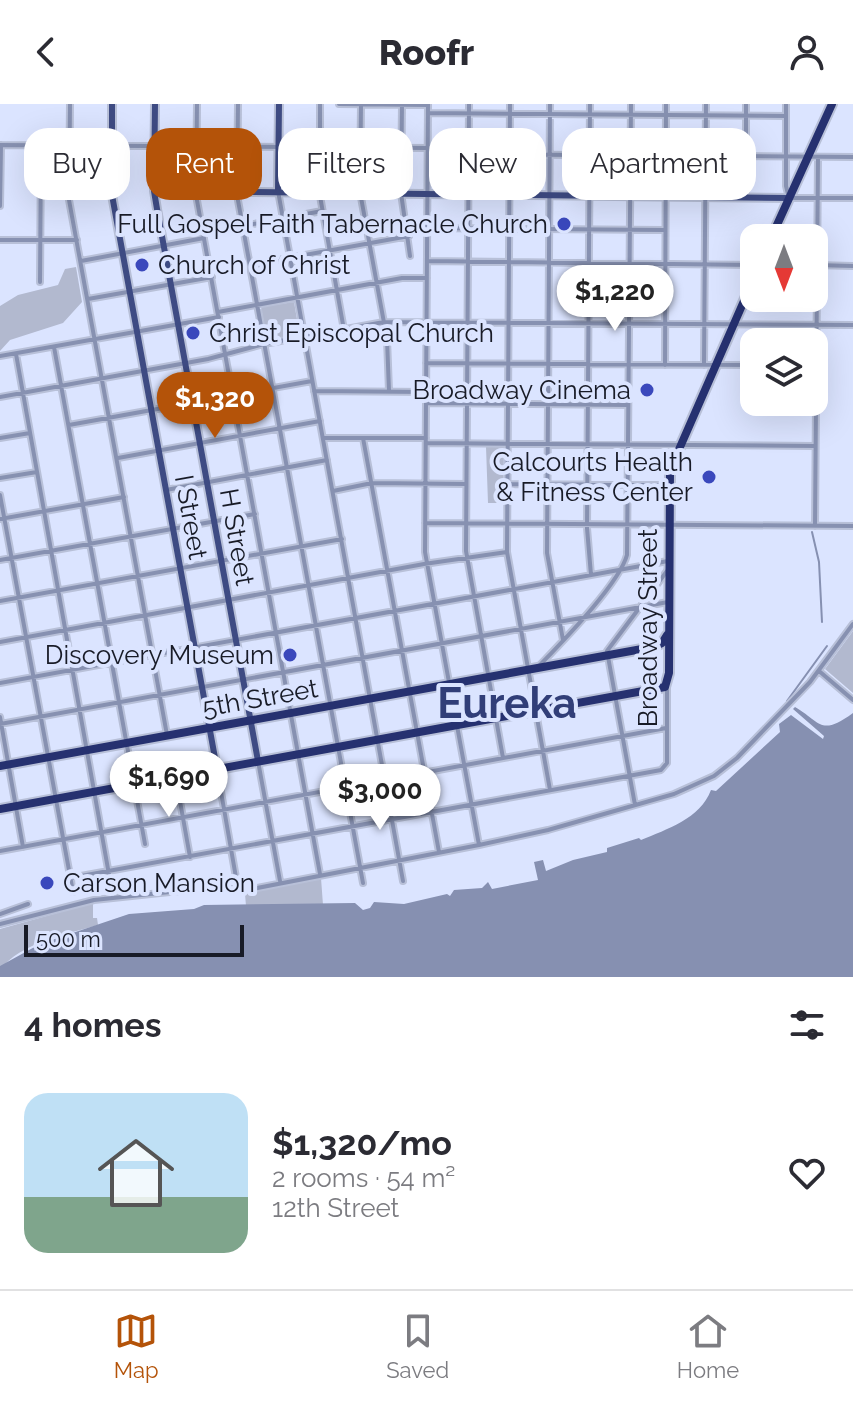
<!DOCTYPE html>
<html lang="en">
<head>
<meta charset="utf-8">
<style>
	:root { --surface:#fff; --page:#f7f7f7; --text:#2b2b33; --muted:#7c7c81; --line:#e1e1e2; --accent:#b45309 }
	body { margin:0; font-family:Raleway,sans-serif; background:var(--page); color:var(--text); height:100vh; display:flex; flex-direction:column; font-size:30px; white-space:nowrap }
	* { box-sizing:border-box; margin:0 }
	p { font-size:26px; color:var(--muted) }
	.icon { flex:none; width:44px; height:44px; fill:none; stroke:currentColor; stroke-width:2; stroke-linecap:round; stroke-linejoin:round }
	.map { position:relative; height:873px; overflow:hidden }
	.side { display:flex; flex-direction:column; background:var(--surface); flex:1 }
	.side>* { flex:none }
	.banner { position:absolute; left:24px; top:24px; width:806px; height:72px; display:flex; gap:16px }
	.needle { width:52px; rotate:180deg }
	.fabs { position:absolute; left:740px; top:120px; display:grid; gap:16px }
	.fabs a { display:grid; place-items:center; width:88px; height:88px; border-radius:16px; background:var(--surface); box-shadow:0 8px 32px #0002; font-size:40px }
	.scale { position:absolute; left:24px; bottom:20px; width:220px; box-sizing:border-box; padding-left:8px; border:4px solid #181b27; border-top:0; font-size:22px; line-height:28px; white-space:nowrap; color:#181b27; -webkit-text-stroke:6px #dbe4ff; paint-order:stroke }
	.price { position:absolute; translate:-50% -68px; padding:0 18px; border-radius:28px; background:#fff; color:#222; font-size:26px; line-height:52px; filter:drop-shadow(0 2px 4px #0008) }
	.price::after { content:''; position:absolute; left:50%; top:48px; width:24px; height:18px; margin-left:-12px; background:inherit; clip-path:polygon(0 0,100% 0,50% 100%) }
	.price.selected { background:var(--accent); color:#fff }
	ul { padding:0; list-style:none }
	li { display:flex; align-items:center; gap:24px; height:200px; padding:0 24px }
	li span { display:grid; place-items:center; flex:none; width:224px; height:160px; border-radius:24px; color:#555 }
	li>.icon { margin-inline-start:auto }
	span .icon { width:96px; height:96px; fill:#fffc; stroke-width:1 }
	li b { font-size:34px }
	h2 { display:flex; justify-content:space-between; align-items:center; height:96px; padding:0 24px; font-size:34px }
	.tag { padding:0 28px; border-radius:24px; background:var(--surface); box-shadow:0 8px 32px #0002; font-size:28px; line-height:72px }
	.tag.selected { background:var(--accent); color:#fff }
	header { display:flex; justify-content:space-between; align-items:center; height:104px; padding:0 24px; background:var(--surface); font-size:36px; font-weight:800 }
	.tab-bar { display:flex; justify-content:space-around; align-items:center; height:112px; border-top:2px solid var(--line); background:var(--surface); font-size:22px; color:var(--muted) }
	.tab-bar a { display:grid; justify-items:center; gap:4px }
	.tab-bar .selected { color:var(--accent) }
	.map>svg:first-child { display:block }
</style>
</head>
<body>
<header><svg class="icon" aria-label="back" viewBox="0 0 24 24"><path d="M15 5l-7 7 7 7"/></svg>Roofr<svg class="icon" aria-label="person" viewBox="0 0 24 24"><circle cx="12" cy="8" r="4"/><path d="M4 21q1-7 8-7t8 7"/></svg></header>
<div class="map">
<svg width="853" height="873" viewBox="0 0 853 873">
	<rect width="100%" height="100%" fill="#dbe4ff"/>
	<path fill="#b2b9cf" d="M76,163l6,35 -19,21 -53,17 -10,11v-45l18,-11 40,-10 7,-16z
		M294,198l4,23 -14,3 1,9 -18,3 -6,-33z
		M486,343h18l-1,56h-15z
		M853,527v62l-28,-24z
		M321,774l2,27 39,4 -123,-3h7l-1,-12z
		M93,799v15h4l1,7c-31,9 -78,18 -98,45v-41z"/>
	<path fill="#8690b1" d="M795,603c26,15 25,30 58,6v264h-853v-11l40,-22 89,-30 65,-5 10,-4 151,-2 8,7 7,-2 4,-6 30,2 43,-10 3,2 4,-6 28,-2 6,-6 4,7 46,-9 -4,-18 9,-2 3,11 27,-11 34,-8v-4l32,-10 2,2c26,-11 59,-21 70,-50l5,1 64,-59 -1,-8 12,-9 32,24 1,-3 -31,-27z"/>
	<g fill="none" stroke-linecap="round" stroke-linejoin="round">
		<path stroke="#8690b1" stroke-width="2" d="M812,428l7,30 3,60
			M787,597l40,-55"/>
		<g stroke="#b8c0d8" stroke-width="8">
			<path id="minor" d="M70,0l-1,96 98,535
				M197,0l-1,91 124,679
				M238,0l-1,91 126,688
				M320,0v92l24,134
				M339,0l89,1
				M361,0l-1,88 27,147 2,52
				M402,0l-1,89 9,63
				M428,0l-3,448 54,293
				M469,0l-3,447 37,207
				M510,0l-3,448 43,238
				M550,0l-3,449 16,87
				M590,0l-3,424 4,47
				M786,0v82l3,12h64
				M428,9l358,3
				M0,41l428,3
				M428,50l425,3
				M278,87l125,690
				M746,93v-93
				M0,102l1,-61
				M243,122l79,-15
				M427,124l238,2
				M0,136h77
				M81,157l123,-23
				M427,157l327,4
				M250,161l159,-29
				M815,161l38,1
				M40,178l1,-136
				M629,189h36
				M88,195l124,-22
				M218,208l184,-34h25
				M54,243l91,497
				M16,250l97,543
				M0,252l219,-39
				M426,259l328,2
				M665,261l1,-261
				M704,261l2,-261
				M314,287l112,1
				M0,293l208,-38 56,-15 120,-22 469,3
				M427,299l201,2
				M69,321l243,-44
				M0,334l30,-5
				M323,334h103
				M363,334l76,414
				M426,339l389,3
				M118,354l202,-37
				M0,374l37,-6
				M507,380l161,1
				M166,386l161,-30
				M333,387l39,-8 94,1
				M0,391l73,397
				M0,415l124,-22
				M425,419l428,3
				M815,422l3,-369
				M0,456l255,-46
				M0,497l342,-62
				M0,538l424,-78 83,-12
				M539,562c23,-24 80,-82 88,-111l4,-451
				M819,567l34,29
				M0,579l668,-122
				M0,613l23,130
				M0,620l668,-122
				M258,657l22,120
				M217,665l21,120
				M176,675l14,78
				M635,701l-28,-154 60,-80
				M0,747l666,-123
				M70,774l591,-108 6,-7v-75
				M0,810l28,-10
				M0,820l94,-24 104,-11h54l227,-44 69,-15 126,-36 40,-18 23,-18 73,-76 43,-58"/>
		</g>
		<g stroke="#b8c0d8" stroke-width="10">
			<path id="major" d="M112,0v91l105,574
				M155,0l-1,87 3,18 101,552
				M156,80l7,7 626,7
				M278,87l1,-87"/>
		</g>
		<g stroke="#b8c0d8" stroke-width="12">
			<path id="highway" d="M771,134l61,-134
				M0,662l653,-119 9,-4 5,-8
				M0,705l665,-122 4,-14 1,-203 84,-192"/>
		</g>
		<use href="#minor" stroke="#8791b1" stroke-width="4"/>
		<use href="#major" stroke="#3e4b83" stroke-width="6"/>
		<use href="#highway" stroke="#263170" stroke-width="8"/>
	</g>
	<g fill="#3a48bc" stroke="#dbe4ff" stroke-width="3">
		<circle cx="564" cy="120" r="8"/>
		<circle cx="142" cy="161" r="8"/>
		<circle cx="193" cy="229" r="8"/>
		<circle cx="647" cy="286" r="8"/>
		<circle cx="709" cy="373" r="8"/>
		<circle cx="290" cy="551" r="8"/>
		<circle cx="47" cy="779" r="8"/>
	</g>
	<g text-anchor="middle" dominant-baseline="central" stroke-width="8" stroke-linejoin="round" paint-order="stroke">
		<g font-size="26" fill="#181b27" stroke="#dbe4ff" text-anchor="end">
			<text x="548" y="120">Full Gospel Faith Tabernacle Church</text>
			<text x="158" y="161" text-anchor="start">Church of Christ</text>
			<text x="209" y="229" text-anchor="start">Christ Episcopal Church</text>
			<text x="631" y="286">Broadway Cinema</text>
			<text x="693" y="358">Calcourts Health<tspan x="693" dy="30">&amp; Fitness Center</tspan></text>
			<text x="274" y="551">Discovery Museum</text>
			<text x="63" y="779" text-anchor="start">Carson Mansion</text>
		</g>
		<g font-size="26" fill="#181b27" stroke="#dbe4ff">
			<text transform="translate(191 413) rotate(80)">I Street</text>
			<text transform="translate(237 433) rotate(80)">H Street</text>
			<text transform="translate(648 524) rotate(-90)">Broadway Street</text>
			<text transform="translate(260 594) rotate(-10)">5th Street</text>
		</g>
		<g font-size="42" font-weight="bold" fill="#313e78" stroke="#dbe4ff">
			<text x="507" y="599">Eureka</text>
		</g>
	</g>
</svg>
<div class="fabs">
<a><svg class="needle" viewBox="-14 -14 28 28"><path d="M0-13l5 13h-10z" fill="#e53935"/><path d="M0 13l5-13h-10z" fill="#7c7c81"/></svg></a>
<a><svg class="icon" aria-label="layers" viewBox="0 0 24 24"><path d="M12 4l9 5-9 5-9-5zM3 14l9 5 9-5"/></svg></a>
</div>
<div class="scale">500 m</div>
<b class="price" style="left:615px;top:229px">$1,220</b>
<b class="price selected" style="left:215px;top:336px">$1,320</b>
<b class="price" style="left:169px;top:715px">$1,690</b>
<b class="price" style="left:380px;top:728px">$3,000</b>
<div class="banner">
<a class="tag">Buy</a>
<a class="tag selected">Rent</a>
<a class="tag">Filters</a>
<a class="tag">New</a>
<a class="tag">Apartment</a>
</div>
</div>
<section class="side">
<h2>4 homes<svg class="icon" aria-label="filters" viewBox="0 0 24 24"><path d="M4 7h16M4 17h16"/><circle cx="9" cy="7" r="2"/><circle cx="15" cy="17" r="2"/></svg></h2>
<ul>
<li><span style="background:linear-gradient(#bfe0f5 65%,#7fa58c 0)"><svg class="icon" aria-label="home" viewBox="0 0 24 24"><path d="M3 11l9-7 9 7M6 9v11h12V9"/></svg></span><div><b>$1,320/mo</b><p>2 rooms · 54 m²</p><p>12th Street</p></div><svg class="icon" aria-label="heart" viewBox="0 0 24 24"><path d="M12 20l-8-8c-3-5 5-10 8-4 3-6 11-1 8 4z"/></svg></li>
</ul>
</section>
<nav class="tab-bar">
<a class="selected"><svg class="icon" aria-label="map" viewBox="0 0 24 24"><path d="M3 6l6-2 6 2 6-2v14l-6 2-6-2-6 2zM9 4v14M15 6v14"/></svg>Map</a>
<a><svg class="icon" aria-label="saved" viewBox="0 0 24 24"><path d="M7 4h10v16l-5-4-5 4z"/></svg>Saved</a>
<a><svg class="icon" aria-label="home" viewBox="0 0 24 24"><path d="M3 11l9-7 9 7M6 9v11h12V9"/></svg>Home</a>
</nav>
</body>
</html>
